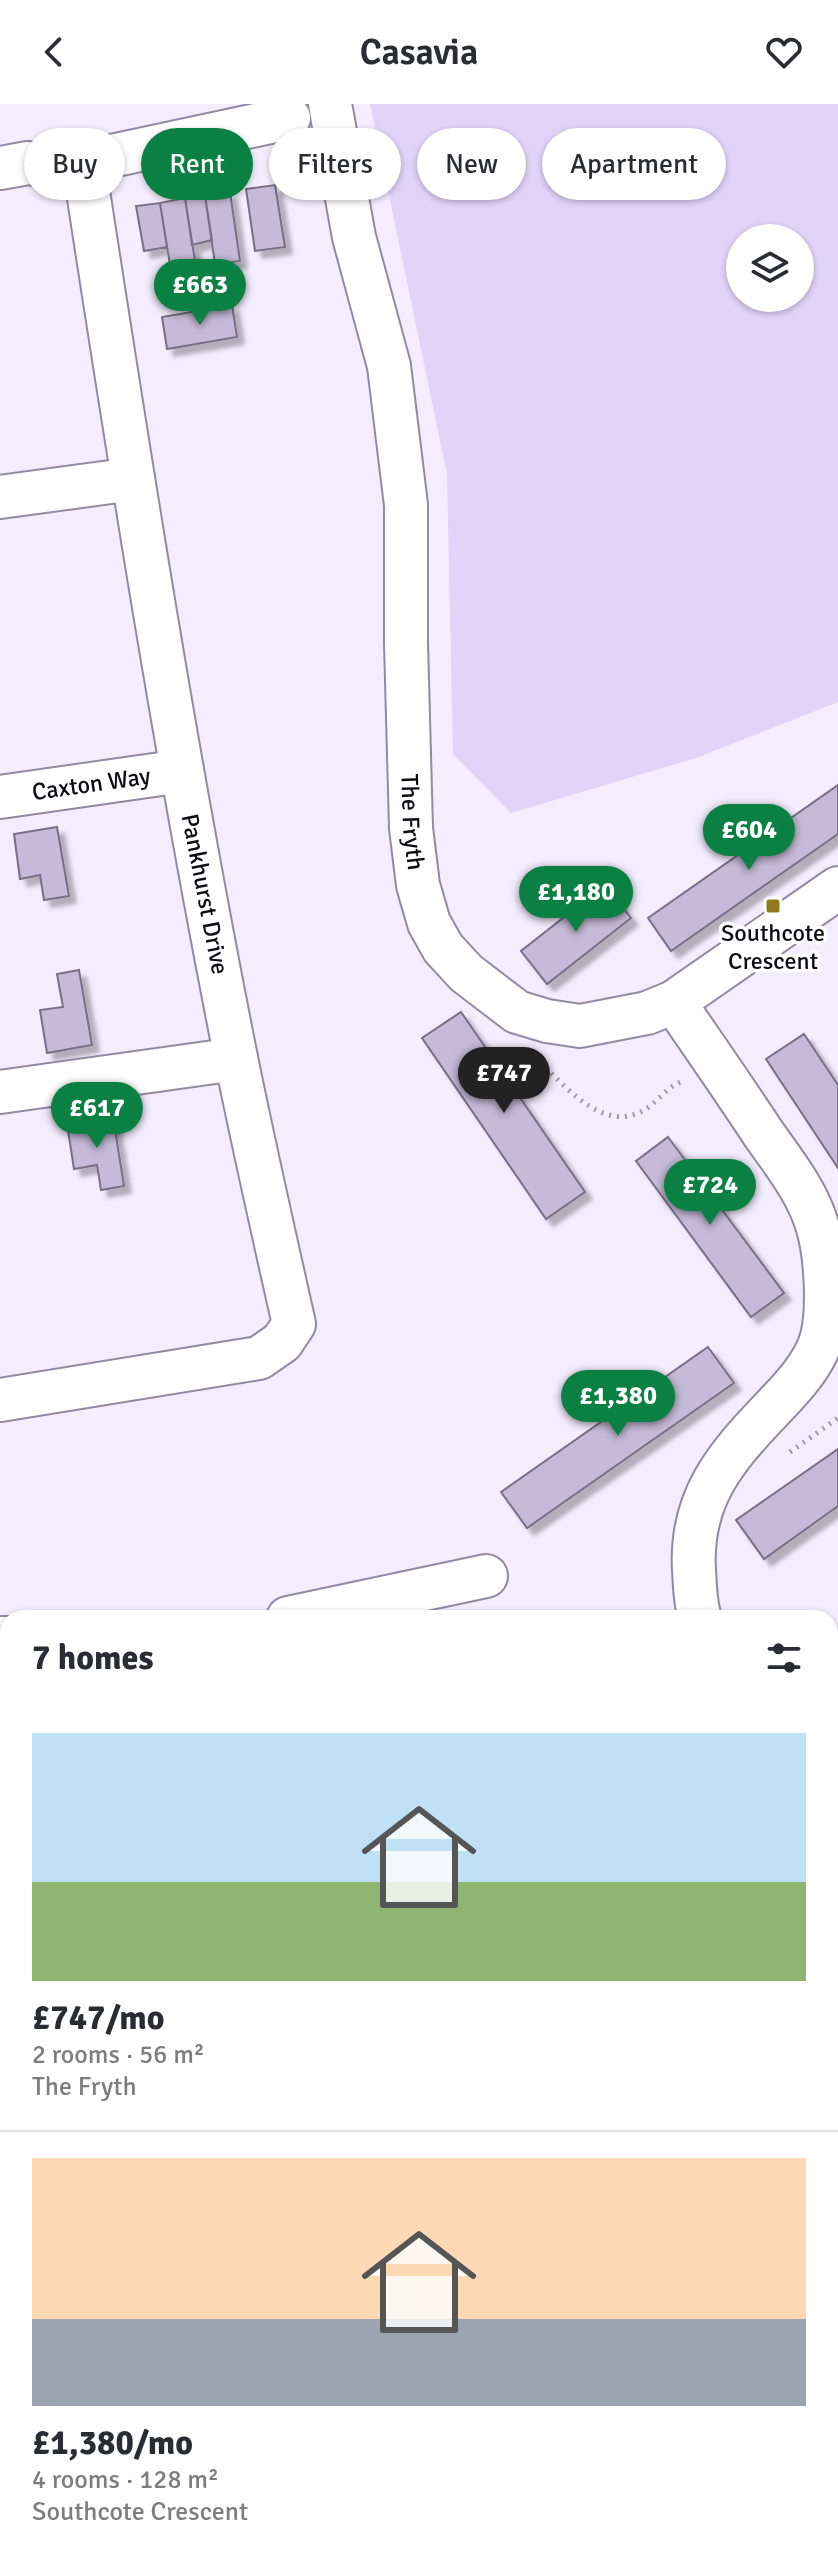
<!DOCTYPE html>
<html lang="en">
<head>
<meta charset="utf-8">
<style>
	:root { --surface:#fff; --page:#f2f2f3; --text:#2b2b33; --muted:#7c7c81; --line:#e1e1e2; --accent:#0b8043 }
	body { margin:0; font-family:Signika,sans-serif; background:var(--page); color:var(--text); height:100vh; display:flex; flex-direction:column; font-size:30px; white-space:nowrap }
	* { box-sizing:border-box; margin:0 }
	p { font-size:26px; color:var(--muted) }
	.icon { flex:none; width:44px; height:44px; fill:none; stroke:currentColor; stroke-width:2; stroke-linecap:round; stroke-linejoin:round }
	.map { position:relative; flex:1; overflow:hidden }
	.panel { position:absolute; left:0px; top:1506px; width:838px; height:962px; display:flex; flex-direction:column; background:var(--surface); border-radius:24px 24px 0 0; box-shadow:0 2px 6px #0004 }
	.panel>* { flex:none }
	.top-card { position:absolute; left:24px; top:24px; width:790px; height:72px; display:flex; gap:16px }
	.tools { position:absolute; left:726px; top:120px; display:grid; gap:16px }
	.tools a { display:grid; place-items:center; width:88px; height:88px; border-radius:50%; background:var(--surface); box-shadow:0 2px 6px #0004; font-size:40px }
	.price { position:absolute; translate:-50% -68px; padding:0 18px; border-radius:28px; background:var(--accent); color:#fff; font-size:26px; line-height:52px; filter:drop-shadow(0 2px 4px #0008) }
	.price::after { content:''; position:absolute; left:50%; top:48px; width:24px; height:18px; margin-left:-12px; background:inherit; clip-path:polygon(0 0,100% 0,50% 100%) }
	.price.on { background:#222; color:#fff }
	ul { padding:0; list-style:none }
	li { display:grid; align-content:center; gap:16px; height:424px; padding:0 32px }
	li+li { border-top:2px solid var(--line) }
	li span { display:grid; place-items:center; height:248px; border-radius:0px; color:#555 }
	li>.icon { margin-inline-start:auto }
	span .icon { width:144px; height:144px; fill:#fffc; stroke-width:1 }
	li b { font-size:34px }
	h2 { display:flex; justify-content:space-between; align-items:center; height:96px; padding:0 32px; font-size:34px }
	.chip { padding:0 28px; border-radius:36px; background:var(--surface); box-shadow:0 2px 6px #0004; font-size:28px; line-height:72px }
	.chip.on { background:var(--accent); color:#fff }
	header { display:flex; justify-content:space-between; align-items:center; height:104px; padding:0 32px; background:var(--surface); font-size:36px; font-weight:600 }
	.map>svg:first-child { display:block }
</style>
</head>
<body>
<header><svg class="icon" aria-label="back" viewBox="0 0 24 24"><path d="M15 5l-7 7 7 7"/></svg>Casavia<svg class="icon" aria-label="heart" viewBox="0 0 24 24"><path d="M12 20l-8-8c-3-5 5-10 8-4 3-6 11-1 8 4z"/></svg></header>
<div class="map">
<svg width="838" height="2467" viewBox="0 0 838 2467">
	<defs>
		<filter id="shadow"><feDropShadow dx="7" dy="7" stdDeviation="2" flood-color="#0004"/></filter>
	</defs>
	<rect width="100%" height="100%" fill="#f3edfe"/>
	<path fill="#e2d3f9" fill-rule="evenodd" d="M370,0h468v598l-142,56 -185,55 -58,-59 -6,-280zM800,134v60h-60v-60z
		M830,2221l8,5v107l-8,-3z"/>
	<path fill="#c5bad7" stroke="#796f88" stroke-width="2" filter="url(#shadow)" d="M275,81l10,62 -30,4 -9,-62z
		M230,88l10,69 -25,3 -10,-68z
		M205,92l7,44 -20,5 -7,-47z
		M185,94l11,69 -25,4 -11,-68z
		M160,99l7,44 -23,4 -8,-45z
		M232,201l5,32 -70,12 -5,-32z
		M838,681v49l-167,117 -23,-33z
		M57,723l12,69 -25,4 -4,-25 -20,4 -6,-45z
		M605,781l26,33 -84,66 -26,-33z
		M79,866l13,75 -45,8 -7,-43 23,-3 -6,-33z
		M461,908l124,180 -39,27 -124,-181z
		M804,930l34,51v83l-72,-109z
		M113,1013l11,69 -23,4 -4,-25 -23,4 -7,-45z
		M668,1033l116,156 -33,24 -115,-156z
		M708,1243l26,36 -207,145 -26,-36z
		M838,1345v57l-74,53 -28,-39z
		M830,1559l8,12v39l-8,6z
		M838,1885v99l-8,12v-98z
		M0,1926l8,6v70l-8,-3z
		M0,2347l8,1v52l-8,-1z
		M137,2460h57v7z
		M231,2460h61l-1,7h-61z
		M454,2460h60v7h-92l1,-5 30,4z
		M586,2460h58l-1,7h-58z
		M680,2460h143v7h-144z"/>
	<g fill="none" stroke-linecap="round" stroke-linejoin="round">
		<g stroke="#9489a4" stroke-width="26">
			<path id="service" d="M0,2129l8,-30"/>
		</g>
		<g stroke="#9489a4" stroke-width="46">
			<g id="minor">
				<path id="s1" d="M330,0l24,133 35,129 17,139v138l5,185 7,57 11,38 14,25 23,25 51,39 30,9 33,5 67,-13 27,-11 164,-114"/>
				<path d="M0,64l28,-5 32,4 229,-49"/>
				<path d="M0,393l133,-18"/>
				<path id="s2" d="M0,693l182,-26"/>
				<path d="M674,898c30,44 60,87 89,131 21,30 45,59 55,95 8,28 11,80 4,109 -7,28 -33,54 -52,74 -46,48 -80,89 -76,159 1,15 1,33 6,48"/>
				<path d="M0,988l236,-33"/>
				<path d="M0,1296l259,-42 23,-16 12,-18c-20,-89 -40,-177 -58,-266 -58,-290 -104,-581 -149,-873l-27,-18"/>
				<path d="M288,1514l198,-42"/>
				<path d="M0,1534h8"/>
				<path d="M0,1670l8,1"/>
				<path d="M830,1714l8,9"/>
				<path d="M0,2061l8,2"/>
				<path d="M830,2126l8,-13"/>
				<path d="M830,2163l8,5"/>
				<path d="M830,2371l8,3"/>
				<path d="M546,2467l1,-7"/>
			</g>
		</g>
		<path stroke="#a09ba9" stroke-width="5" stroke-dasharray="2 6" stroke-linecap="butt" d="M540,958c27,26 65,73 106,47 12,-8 21,-22 35,-27
			M790,1348l48,-34
			M654,2467l1,-7"/>
		<use href="#service" stroke="#fff" stroke-width="22"/>
		<use href="#minor" stroke="#fff" stroke-width="42"/>
	</g>
	<rect fill="#917920" stroke="#fff" stroke-width="3" x="765" y="794" width="16" height="16" rx="4"/>
	<g text-anchor="middle" dominant-baseline="central" stroke-width="7" stroke-linejoin="round" paint-order="stroke">
		<g font-size="24" fill="#0e0a14" stroke="#fff">
			<text stroke="none"><textPath href="#s2" startOffset="92">Caxton Way</textPath></text>
			<text stroke="none"><textPath href="#s1" startOffset="726">The Fryth</textPath></text>
			<text transform="translate(205 790) rotate(79)">Pankhurst Drive</text>
		</g>
		<g font-size="24" fill="#0e0a14" stroke="#fff">
			<text x="773" y="829">Southcote<tspan x="773" dy="28">Crescent</tspan></text>
		</g>
	</g>
</svg>
<div class="tools">
<a><svg class="icon" aria-label="layers" viewBox="0 0 24 24"><path d="M12 4l9 5-9 5-9-5zM3 14l9 5 9-5"/></svg></a>
</div>
<b class="price" style="left:200px;top:223px">£663</b>
<b class="price" style="left:749px;top:768px">£604</b>
<b class="price" style="left:576px;top:830px">£1,180</b>
<b class="price on" style="left:504px;top:1011px">£747</b>
<b class="price" style="left:97px;top:1046px">£617</b>
<b class="price" style="left:710px;top:1123px">£724</b>
<b class="price" style="left:618px;top:1334px">£1,380</b>
<div class="top-card">
<a class="chip">Buy</a>
<a class="chip on">Rent</a>
<a class="chip">Filters</a>
<a class="chip">New</a>
<a class="chip">Apartment</a>
</div>
<section class="panel">
<h2>7 homes<svg class="icon" aria-label="filters" viewBox="0 0 24 24"><path d="M4 7h16M4 17h16"/><circle cx="9" cy="7" r="2"/><circle cx="15" cy="17" r="2"/></svg></h2>
<ul>
<li><span style="background:linear-gradient(#bfe0f5 60%,#8fb573 0)"><svg class="icon" aria-label="home" viewBox="0 0 24 24"><path d="M3 11l9-7 9 7M6 9v11h12V9"/></svg></span><div><b>£747/mo</b><p>2 rooms · 56 m²</p><p>The Fryth</p></div></li>
<li><span style="background:linear-gradient(#ffd9b3 65%,#9aa5b1 0)"><svg class="icon" aria-label="home" viewBox="0 0 24 24"><path d="M3 11l9-7 9 7M6 9v11h12V9"/></svg></span><div><b>£1,380/mo</b><p>4 rooms · 128 m²</p><p>Southcote Crescent</p></div></li>
</ul>
</section>
</div>
</body>
</html>
